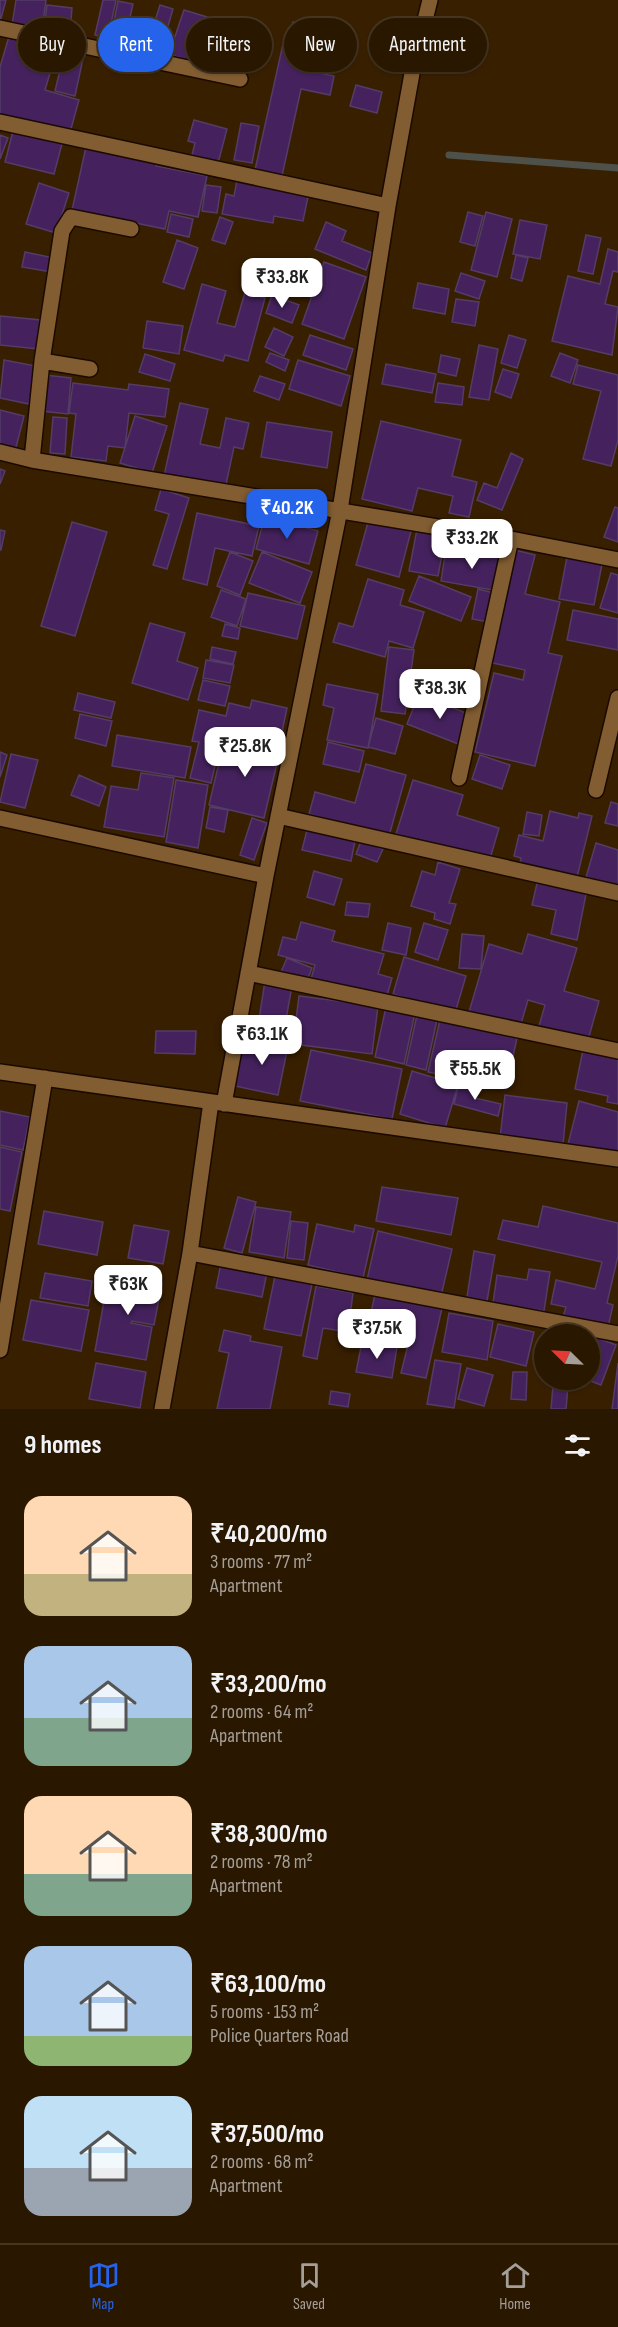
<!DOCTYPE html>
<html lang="en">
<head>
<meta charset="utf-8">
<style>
	:root { --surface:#2a1700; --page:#32200a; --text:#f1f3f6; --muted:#a59f99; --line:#463622; --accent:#2563eb }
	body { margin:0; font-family:"Sofia Sans Condensed",sans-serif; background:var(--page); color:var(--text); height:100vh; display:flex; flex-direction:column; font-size:22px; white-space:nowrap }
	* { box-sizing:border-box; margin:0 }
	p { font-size:20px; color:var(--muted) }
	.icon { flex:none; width:33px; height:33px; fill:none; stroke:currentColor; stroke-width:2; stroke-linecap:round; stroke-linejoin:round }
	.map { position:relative; height:1409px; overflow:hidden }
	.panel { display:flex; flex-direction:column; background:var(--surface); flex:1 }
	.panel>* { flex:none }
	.hud { position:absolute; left:18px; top:18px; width:582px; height:54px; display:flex; gap:12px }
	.needle { width:39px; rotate:294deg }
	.buttons { position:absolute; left:534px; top:1324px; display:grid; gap:12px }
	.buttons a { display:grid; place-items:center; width:66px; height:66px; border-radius:50%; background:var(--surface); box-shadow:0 2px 4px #0004,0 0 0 2px var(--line); font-size:30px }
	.price { position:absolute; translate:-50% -51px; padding:0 14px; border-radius:12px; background:#fff; color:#222; font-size:20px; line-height:39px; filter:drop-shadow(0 2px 3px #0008) }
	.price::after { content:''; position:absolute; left:50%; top:36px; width:18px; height:14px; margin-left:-9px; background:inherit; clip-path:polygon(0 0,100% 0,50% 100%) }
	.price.active { background:var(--accent); color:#fff }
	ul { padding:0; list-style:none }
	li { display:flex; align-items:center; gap:18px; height:150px; padding:0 24px }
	li span { display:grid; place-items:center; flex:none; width:168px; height:120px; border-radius:18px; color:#555 }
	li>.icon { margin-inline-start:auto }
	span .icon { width:72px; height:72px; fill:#fffc; stroke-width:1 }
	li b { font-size:26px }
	h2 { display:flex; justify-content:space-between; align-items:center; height:72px; padding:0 24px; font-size:26px }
	.pill { padding:0 21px; border-radius:27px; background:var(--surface); box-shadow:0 2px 4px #0004,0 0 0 2px var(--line); font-size:21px; line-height:54px }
	.pill.active { background:var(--accent); color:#fff }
	.tab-bar { display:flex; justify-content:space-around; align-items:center; height:84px; border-top:2px solid var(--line); background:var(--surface); font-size:16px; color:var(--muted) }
	.tab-bar a { display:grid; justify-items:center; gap:3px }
	.tab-bar .active { color:var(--accent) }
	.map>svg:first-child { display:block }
</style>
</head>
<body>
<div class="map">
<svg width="618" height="1409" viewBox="0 0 618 1409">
	<rect width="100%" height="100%" fill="#381f00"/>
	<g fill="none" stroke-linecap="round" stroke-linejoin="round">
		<path stroke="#4d514a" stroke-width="7" d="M449,155l169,13"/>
	</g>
	<path fill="#45225e" stroke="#543c67" stroke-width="1.5" d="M0,0h6l-6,22z
		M16,0h30l-4,29 -30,-4z
		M103,0h13l-8,38 -13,-3z
		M118,1l15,3 -8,36 -14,-3z
		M47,5l25,3 -2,24 -26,-3z
		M160,5l13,4 -13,44 -23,-7 4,-14 10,2z
		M184,10l30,9 -15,45 -30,-10z
		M293,22l25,9 -7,17 -24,-9z
		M10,33l48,13 -13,44 34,10 -10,36 -69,-20v-49z
		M283,44l31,6 -5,21 25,5 -4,19 -29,-6 -19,87 -27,-6z
		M66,45l19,4 -10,47 -20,-5z
		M356,85l26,7 -5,21 -27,-7z
		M194,120l33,9 -9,34 -26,-8 3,-12 -7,-2z
		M241,123l18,3 -7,37 -18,-3z
		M14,127l49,13 -9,34 -49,-12z
		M0,135l8,3 -8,21z
		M86,147l71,15 -1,4 51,10 -9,41 -29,-6 -4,18 -93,-19z
		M237,180l72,12 -6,29 -29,-5 -1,7 -51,-9 4,-20 8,2z
		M39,183l30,10 -13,40 -30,-9z
		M206,185l15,2 -4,26 -15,-2z
		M468,212l15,4 -8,30 -15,-4z
		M486,212l26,7 -15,58 -26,-7z
		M171,214l22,5 -4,18 -22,-5z
		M220,217l13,5 -8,22 -13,-4z
		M520,220l27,5 -7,34 -27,-5z
		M326,222l20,9 -4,10 30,12 -6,17 -51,-21z
		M586,235l15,3 -8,36 -15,-3z
		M177,240l21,8 -14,41 -21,-7z
		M608,249l10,3v20l-5,-1 -8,33 13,3 -6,48 -60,-14 16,-65 32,8z
		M25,252l29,6 -3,14 -29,-5z
		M516,255l12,3 -6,23 -11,-3z
		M324,262l42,15 -22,62 -42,-15z
		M461,273l24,8 -6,18 -24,-8z
		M418,283l31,6 -4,25 -32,-6z
		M202,284l24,7 -9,32 18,4 10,-35 20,6 -17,63 -23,-6 -2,6 -39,-11z
		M272,295l27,10 -7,18 -26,-10z
		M456,299l23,3 -4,24 -23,-4z
		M0,316l41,4 -3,29 -38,-4z
		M147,321l36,5 -4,28 -36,-6z
		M274,328l19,9 -9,19 -19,-9z
		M310,335l43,14 -7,21 -43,-15z
		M509,335l17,5 -9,28 -16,-5z
		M479,345l19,4 -9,51 -20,-3z
		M270,353l19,7 -4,11 -19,-9z
		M560,353l18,7 -8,23 -19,-7z
		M145,354l30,10 -5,17 -31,-9z
		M441,355l19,4 -4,17 -18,-4z
		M4,360l32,6 -7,38 -29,-6z
		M298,360l52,16 -9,30 -52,-17z
		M386,364l50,10 -4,19 -50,-9z
		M578,365l40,10v65l-7,26 -28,-7 18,-68 -28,-7z
		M503,369l16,5 -8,24 -16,-6z
		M45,375l26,3 -3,36 -27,-3z
		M260,376l25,8 -6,16 -25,-9z
		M73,383l55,7 1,-6 40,5 -4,28 -36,-4 -4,35 -17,-2 -2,15 -35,-4 5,-43 -7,-1z
		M438,383l26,4 -2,18 -27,-3z
		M180,403l28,6 -8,35 20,4 6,-30 23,5 -6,26 -9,-2 -9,42 -61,-13z
		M0,410l24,6 -9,35 -15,-4z
		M135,416l32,10 -15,47 -32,-10z
		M53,417l14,1 -2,36 -15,-1z
		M381,421l80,19 -9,36 25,6 -8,35 -20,-4 4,-17 -35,-8 -6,23 -50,-12z
		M267,422l65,10 -5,36 -66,-11z
		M511,453l12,6 -21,51 -25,-10 7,-17 13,5z
		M0,469l5,2 -5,13z
		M161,489l28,9 -22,71 -14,-4 16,-51 -14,-4z
		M615,507l3,1v34l-14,-5z
		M197,513l62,13 -7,30 -37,-8 -8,37 -24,-6z
		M265,516l53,15 -9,33 -53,-15z
		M369,519l42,12 -12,46 -43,-12z
		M72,522l35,10 -32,104 -34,-10z
		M417,529l29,5 -8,42 -29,-5z
		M0,530l5,1 -4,19h-1z
		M446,549l57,9 -5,33 -57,-10z
		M515,550l20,5 -10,39 35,8 -12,51 14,3 -27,110 -60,-14 19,-79 29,7 2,-10 -37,-8z
		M230,552l23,9 -13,34 -23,-9z
		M262,552l50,20 -12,31 -51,-20z
		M567,557l35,7 -8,41 -35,-6z
		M611,573l7,2v38l-18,-5z
		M419,576l52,21 -10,24 -52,-20z
		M368,579l36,11 -4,15 24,7 -11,36 -24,-7 -4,16 -52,-15 6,-19 14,4z
		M478,589l16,4 -6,29 -16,-3z
		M221,590l25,9 -9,27 -26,-9z
		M248,593l57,13 -8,33 -57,-13z
		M573,610l45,9v31l-51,-10z
		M150,623l35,10 -8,28 21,7 -10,32 -56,-17z
		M225,624l15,4 -2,11 -16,-3z
		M212,647l24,5 -3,12 -23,-5z
		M389,647l25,3 -9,64 -24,-3z
		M206,660l28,5 -4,18 -27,-5z
		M461,678l14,2 -5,25 -13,-2z
		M203,680l27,6 -5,20 -27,-6z
		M327,684l51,10 -10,54 -41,-8 7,-32 -11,-3z
		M78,693l37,9 -4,16 -37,-8z
		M419,694l54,22 -12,29 -54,-21z
		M252,700l35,8 -8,38 -56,-14 -12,51 -21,-5 9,-36 -7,-1 7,-31 27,6 3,-13 21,5z
		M80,714l32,7 -6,25 -31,-8z
		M376,718l27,8 -8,28 -27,-7z
		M117,735l74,12 -6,31 -73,-12z
		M225,737l55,13 -16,68 -55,-13z
		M328,742l36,9 -5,21 -36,-8z
		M0,752l7,3 -7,22z
		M11,754l27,6 -13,48 -25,-6z
		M480,755l30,10 -8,24 -30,-10z
		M366,764l40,11 -17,61 -80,-22 6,-22 40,11z
		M141,773l33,5 -10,59 -60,-10 7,-41 27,4z
		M79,775l27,12 -7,19 -28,-11z
		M176,780l32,5 -10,63 -32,-6z
		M413,780l50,15 -6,20 42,13 -10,34 -93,-28z
		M611,802l7,2v22l-13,-3z
		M210,807l18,3 -4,22 -18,-4z
		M550,811l28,7 1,-5 13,3 -15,61 -57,-14 1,-5 -7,-2 5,-21 24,6z
		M527,812l15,3 -3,21 -16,-2z
		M252,818l15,5 -13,37 -14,-5z
		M307,830l48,11 -4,20 -49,-11z
		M361,841l22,8 -6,13 -21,-8z
		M596,843l22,7v37l-32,-10z
		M438,862l22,7 -11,34 7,1 -6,20 -16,-5 1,-6 -24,-7 11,-35 13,4z
		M314,871l28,8 -8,26 -27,-8z
		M538,879l49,10 -10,51 -26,-6 5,-24 -24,-5z
		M347,902l23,2 -2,13 -23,-2z
		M301,922l34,9 -3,10 52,13 -6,20 14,4 -6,21 -75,-20 4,-14 -37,-10 5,-18 13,3z
		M388,923l23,5 -5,27 -24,-5z
		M424,923l24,7 -10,30 -23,-8z
		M462,934l22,2 -3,33 -22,-1z
		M528,934l49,14 -13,43 35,10 -11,39 -49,-14 6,-21 -17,-5 -8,27 -51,-15 20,-68 33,10z
		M404,957l62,19 -11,37 -62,-19z
		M287,958l25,10 -6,15 -25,-11z
		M265,981l27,5 -9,50 -26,-4z
		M299,996l79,10 -6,48 -79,-10z
		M386,1007l29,6 -11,51 -29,-7z
		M417,1015l20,5 -11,50 -20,-5z
		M440,1020l77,18 -11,50 -78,-16z
		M156,1031h40l-1,23 -40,-1z
		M245,1037l43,9 -10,49 -43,-9z
		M311,1050l91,19 -10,50 -92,-18z
		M583,1050l35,8v46l-11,-2 1,-6 -33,-7z
		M412,1071l46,14 -13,43 -45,-14z
		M459,1083l18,5 -2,10 26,6 -3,12 -44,-12z
		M505,1095l62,8 -4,42 -63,-7z
		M579,1101l39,11v45l-50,-13z
		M0,1111l30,6 -7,33 -23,-5z
		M0,1147l22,5 -12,59 -10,-2z
		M382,1187l76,11 -7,37 -75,-14z
		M238,1197l18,5 -14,51 -18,-5z
		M543,1206l75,17v33l-11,47 6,2 -5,22 -45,-10 3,-10 -15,-3 5,-24 39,9 7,-27 -104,-23 5,-19 35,7z
		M256,1207l35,5 -7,46 -35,-6z
		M44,1211l59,11 -6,33 -59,-11z
		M291,1221l17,2 -4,37 -17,-2z
		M317,1224l37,8 1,-7 19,4 -11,49 -55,-13z
		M134,1225l35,6 -6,33 -35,-6z
		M378,1231l74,18 -11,47 -74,-16z
		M474,1251l21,4 -8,46 -20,-4z
		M221,1263l46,9 -5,25 -46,-9z
		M529,1269l21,3 -6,39 -51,-8 4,-28 30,5z
		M45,1273l47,8 -4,25 -48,-8z
		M109,1273l53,10 -8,42 -22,-4 -1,2 21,4 -6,33 -51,-9z
		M275,1276l37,8 -11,52 -37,-7z
		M316,1286l37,7 -5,39 -25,-4 -6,31 -14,-3z
		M375,1294l67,14 -16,70 -25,-5 7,-28 -42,-9z
		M31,1300l58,10 -8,41 -58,-11z
		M449,1313l44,8 -6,39 -45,-8z
		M498,1324l36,8 -8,34 -36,-9z
		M224,1330l27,6 -1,5 32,6 -12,62h-53l12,-56 -10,-2z
		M549,1330l16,4v1h-18z
		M590,1335l26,10 -15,40 -13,-5z
		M362,1342l35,5 -5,31 -36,-6z
		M544,1345v27l-6,-2z
		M435,1360l26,4 -7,44 -27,-4z
		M96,1363l50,9 -6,36 -51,-9z
		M618,1363v46h-6z
		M467,1368l26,7 -9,31 -26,-7z
		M513,1372h14l-1,28 -15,-1z
		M553,1385l15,1 -2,23h-15z
		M331,1391l19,3 -2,13 -19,-3z"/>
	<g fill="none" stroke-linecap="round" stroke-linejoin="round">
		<g stroke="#1b0a00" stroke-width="18">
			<path id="minor" d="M0,28l240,51
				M0,122l388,84
				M42,361l48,8
				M0,452l32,8 479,79 107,21
				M32,460l10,-99 20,-130 9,-14 60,12
				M459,778l52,-239
				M596,790l22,-92
				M278,816l340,77
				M0,818l266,58
				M248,973l370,78
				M0,1072l618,87
				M224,1104l42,-228 74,-366 48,-304 25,-138 17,-68
				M190,1253l428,81
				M0,1350l45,-272
				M162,1409l28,-156 21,-151"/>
		</g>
		<use href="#minor" stroke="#825d32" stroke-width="15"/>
	</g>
</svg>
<div class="buttons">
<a><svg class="needle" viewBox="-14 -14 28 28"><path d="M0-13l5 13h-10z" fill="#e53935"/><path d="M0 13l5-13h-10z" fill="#a59f99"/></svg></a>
</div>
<b class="price" style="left:282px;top:309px">₹33.8K</b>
<b class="price active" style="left:287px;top:540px">₹40.2K</b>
<b class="price" style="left:472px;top:570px">₹33.2K</b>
<b class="price" style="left:440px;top:720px">₹38.3K</b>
<b class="price" style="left:245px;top:778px">₹25.8K</b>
<b class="price" style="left:262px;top:1066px">₹63.1K</b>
<b class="price" style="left:475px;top:1101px">₹55.5K</b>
<b class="price" style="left:128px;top:1316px">₹63K</b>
<b class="price" style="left:377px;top:1360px">₹37.5K</b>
<div class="hud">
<a class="pill">Buy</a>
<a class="pill active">Rent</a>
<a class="pill">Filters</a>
<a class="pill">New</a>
<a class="pill">Apartment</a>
</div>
</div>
<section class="panel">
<h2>9 homes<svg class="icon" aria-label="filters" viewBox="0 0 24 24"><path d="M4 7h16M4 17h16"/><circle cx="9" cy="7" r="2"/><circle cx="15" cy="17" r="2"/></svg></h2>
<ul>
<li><span style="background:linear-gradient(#ffd9b3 65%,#c2b280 0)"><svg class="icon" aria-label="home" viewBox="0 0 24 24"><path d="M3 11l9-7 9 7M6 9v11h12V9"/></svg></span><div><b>₹40,200/mo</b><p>3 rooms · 77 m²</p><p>Apartment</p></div></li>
<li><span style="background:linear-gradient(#a9c7e8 60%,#7fa58c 0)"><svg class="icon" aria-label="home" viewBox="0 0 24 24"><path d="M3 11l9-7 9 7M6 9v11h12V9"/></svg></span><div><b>₹33,200/mo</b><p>2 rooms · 64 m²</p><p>Apartment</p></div></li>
<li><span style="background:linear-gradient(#ffd9b3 65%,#7fa58c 0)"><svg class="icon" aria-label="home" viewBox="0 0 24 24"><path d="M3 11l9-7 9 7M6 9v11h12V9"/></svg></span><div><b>₹38,300/mo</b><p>2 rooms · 78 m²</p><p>Apartment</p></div></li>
<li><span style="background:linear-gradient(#a9c7e8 75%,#8fb573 0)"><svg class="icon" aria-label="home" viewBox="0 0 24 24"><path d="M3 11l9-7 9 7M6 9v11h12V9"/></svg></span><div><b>₹63,100/mo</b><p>5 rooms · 153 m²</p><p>Police Quarters Road</p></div></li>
<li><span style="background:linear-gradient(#bfe0f5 60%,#9aa5b1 0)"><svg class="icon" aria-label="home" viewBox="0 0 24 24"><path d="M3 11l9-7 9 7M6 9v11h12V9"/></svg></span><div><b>₹37,500/mo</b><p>2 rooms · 68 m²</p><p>Apartment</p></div></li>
</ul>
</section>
<nav class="tab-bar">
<a class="active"><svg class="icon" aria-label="map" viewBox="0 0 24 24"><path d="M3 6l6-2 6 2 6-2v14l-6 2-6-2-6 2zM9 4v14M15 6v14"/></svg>Map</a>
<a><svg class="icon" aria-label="saved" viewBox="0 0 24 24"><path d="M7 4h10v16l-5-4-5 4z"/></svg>Saved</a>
<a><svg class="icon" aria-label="home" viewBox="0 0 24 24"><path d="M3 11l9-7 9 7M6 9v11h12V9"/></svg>Home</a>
</nav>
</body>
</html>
